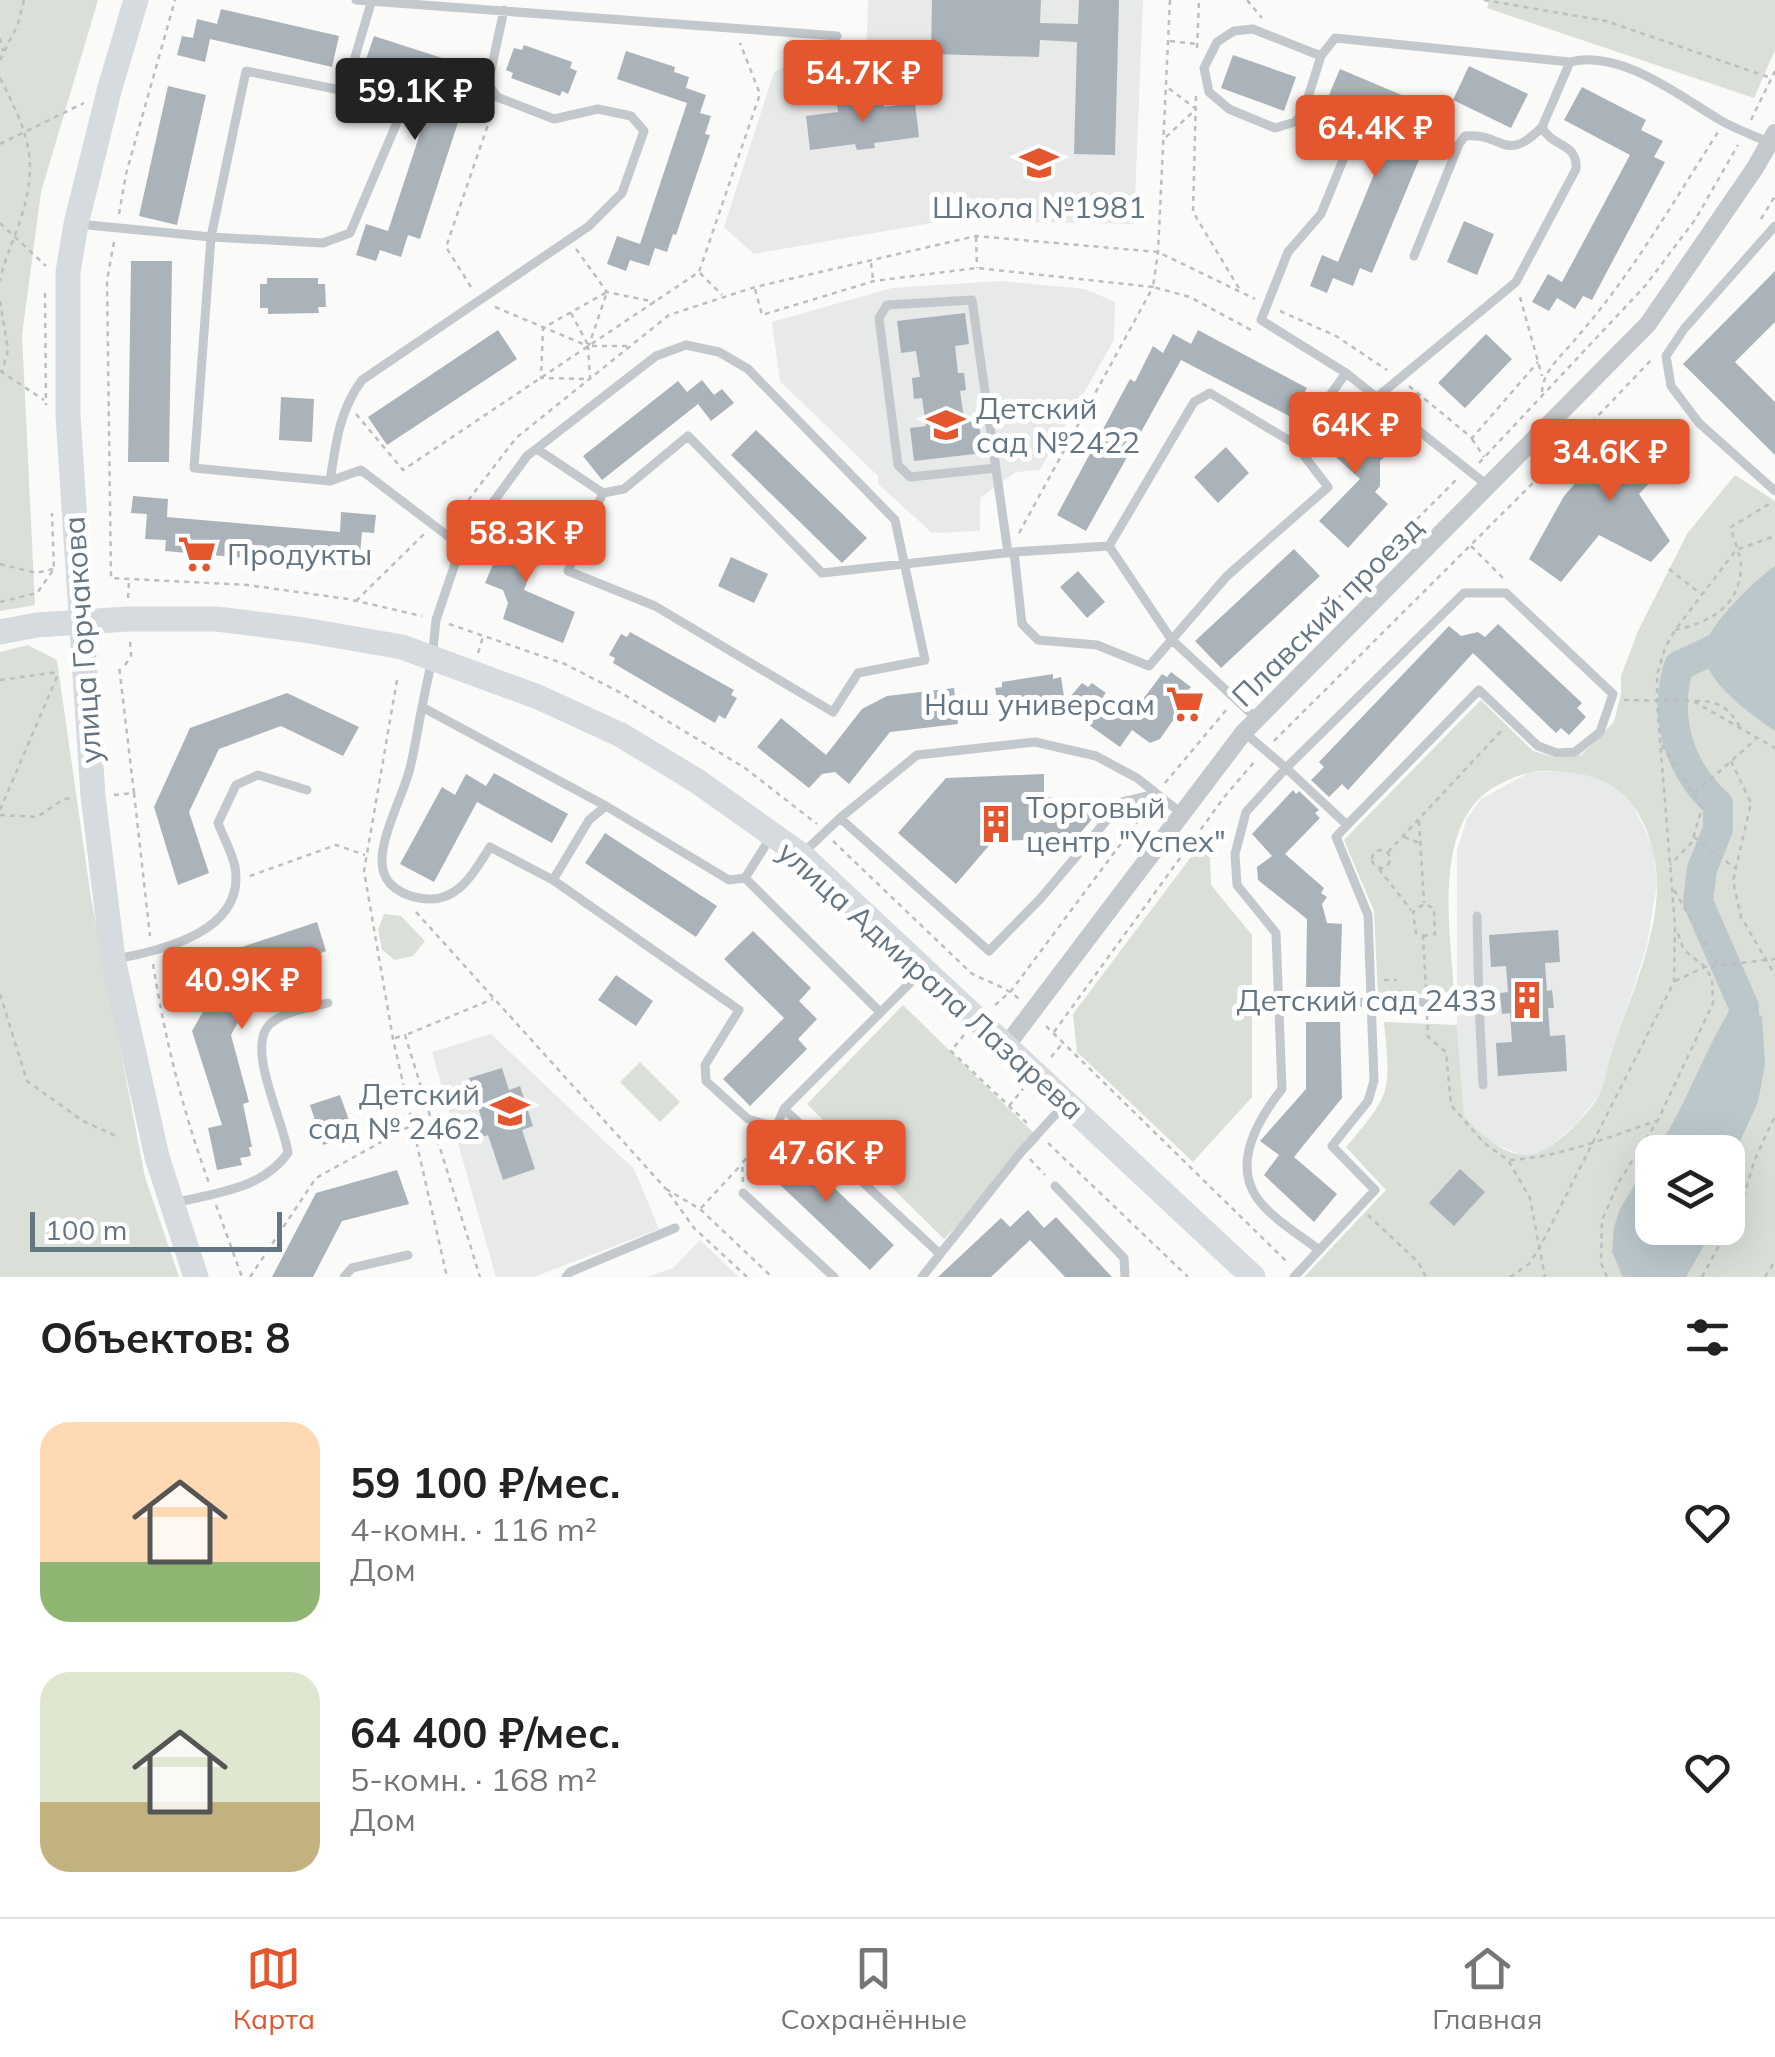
<!DOCTYPE html>
<html lang="ru">
<head>
<meta charset="utf-8">
<style>
	:root { --surface:#fff; --page:#f6f6f6; --text:#222; --muted:#767676; --line:#e0e0e0; --accent:#e4572e }
	body { margin:0; font-family:Mulish,sans-serif; background:var(--page); color:var(--text); height:100vh; display:flex; flex-direction:column; font-size:38px; white-space:nowrap }
	* { box-sizing:border-box; margin:0 }
	p { font-size:32px; color:var(--muted) }
	.icon { flex:none; width:55px; height:55px; fill:none; stroke:currentColor; stroke-width:2; stroke-linecap:round; stroke-linejoin:round }
	.map { position:relative; height:1277px; overflow:hidden }
	.details { display:flex; flex-direction:column; background:var(--surface); flex:1 }
	.details>* { flex:none }
	.controls { position:absolute; left:1635px; top:1135px; display:grid; gap:20px }
	.controls a { display:grid; place-items:center; width:110px; height:110px; border-radius:20px; background:var(--surface); box-shadow:0 10px 40px #0002; font-size:50px }
	.scale { position:absolute; left:30px; bottom:25px; width:252px; box-sizing:border-box; padding-left:10px; border:5px solid #657683; border-top:0; font-size:28px; line-height:35px; white-space:nowrap; color:#657683; -webkit-text-stroke:8px #fff; paint-order:stroke }
	.price { position:absolute; translate:-50% -85px; padding:0 22px; border-radius:10px; background:var(--accent); color:#fff; font-size:32px; line-height:65px; filter:drop-shadow(0 2px 5px #0008) }
	.price::after { content:''; position:absolute; left:50%; top:60px; width:30px; height:22px; margin-left:-15px; background:inherit; clip-path:polygon(0 0,100% 0,50% 100%) }
	.price.current { background:#222; color:#fff }
	ul { padding:0; list-style:none }
	li { display:flex; align-items:center; gap:30px; height:250px; padding:0 40px }
	li span { display:grid; place-items:center; flex:none; width:280px; height:200px; border-radius:30px; color:#555 }
	li>.icon { margin-inline-start:auto }
	span .icon { width:120px; height:120px; fill:#fffc; stroke-width:1 }
	li b { font-size:42px }
	h2 { display:flex; justify-content:space-between; align-items:center; height:120px; padding:0 40px; font-size:42px }
	.tabs { display:flex; justify-content:space-around; align-items:center; height:140px; border-top:2px solid var(--line); background:var(--surface); font-size:28px; color:var(--muted) }
	.tabs a { display:grid; justify-items:center; gap:5px }
	.tabs .current { color:var(--accent) }
	.map>svg:first-child { display:block }
</style>
</head>
<body>
<div class="map">
<svg width="1775" height="1277" viewBox="0 0 1775 1277">
	<rect width="100%" height="100%" fill="#fafaf8"/>
	<path fill="#e8e9e9" d="M868,0h275l-9,224 -185,-4 -195,34 -30,-27 50,-155 26,-13 66,-1z
		M1001,281l84,8 30,13 -1,38 -74,130 -24,2 -36,26v33l-48,2 -54,-49v-8l-98,-95 -8,-59 120,-34z
		M1579,771l36,15 18,19 20,42 4,37 -10,61 -47,149 -23,29 -24,21 -16,10 -14,2 -32,-14 -27,-25 -7,-92v-175l10,-32 14,-19 49,-27z
		M491,1034l143,135 25,60 -125,48h-38l-64,-225z
		M700,1240l39,37h-92l26,-9z"/>
	<path fill="#dadfd7" fill-rule="evenodd" d="M0,0h98l-57,192 -19,143 13,270 -35,6z
		M1489,0h286v50l-21,48 -267,-90z
		M1735,475l40,26v776h-471l82,-87 -40,-43c46,-54 45,-55 38,-125l73,3 7,92c16,15 39,39 63,38 23,0 64,-42 73,-62 6,-13 8,-30 13,-44 17,-52 45,-111 44,-168 -1,-26 -9,-57 -26,-78 -21,-26 -50,-31 -81,-32 -20,-1 -31,4 -50,13 -69,33 -50,144 -46,208l-76,4 -4,-85 -30,-71 137,-140 52,51 24,7 24,-3 33,-33 7,-28v-18l17,-45 49,-97zM1652,1152h76v76h-76z
		M28,645l29,15 34,238 54,279 34,100h-179v-625z
		M1209,833l2,52 41,50v162l-59,65 -116,-110 -4,-38z
		M384,914l17,2 24,25 -12,15 -18,4 -13,-10 -4,-20z
		M903,1005l137,134 -96,100 -137,-135z
		M640,1062l40,40 -20,20 -40,-40z"/>
	<path fill="#bbc7cb" d="M1775,566v165c-22,-15 -70,-49 -71,-78 -2,-23 52,-74 71,-87z
		M1732,1006l12,1 18,9 3,48 -7,38 -26,57 -4,28v-35h-73c31,-45 48,-99 77,-146z
		M1652,1156v72h62l-28,49h-63l-11,-25 2,-25 6,-18z"/>
	<g fill="none" stroke-linecap="round" stroke-linejoin="round">
		<path stroke="#bbc7cb" stroke-width="30" d="M1744,1046v-39l-46,-105 4,-33 16,-40v-25c-39,-34 -55,-88 -39,-138l63,-30 33,-5"/>
	</g>
	<path fill="#aab3b9" d="M932,0h109l-1,23 38,1 1,-24h40l-4,155 -41,-1 3,-112 -37,-2 -1,17 -108,-3z
		M221,9l118,27 -7,31 -122,-28 -5,23 -28,-7 5,-19 11,2 4,-19 20,5z
		M374,36l68,22 -4,12 22,7 -8,23 12,4 -44,135 -12,-4 -7,22 -21,-7 -4,11 -20,-6 10,-31 22,7 46,-140 -71,-23z
		M524,45l48,17 -2,6 7,3 -9,23 -6,-3 -2,5 -49,-18 2,-5 -7,-3 8,-22 8,2z
		M626,51l49,16 -1,5 15,5 -3,11 20,7 -6,18 11,3 -6,18 5,1 -34,100 -3,-1 -6,18 -12,-4 -6,18 -19,-6 -4,11 -19,-7 10,-28 23,8 47,-141 -70,-24z
		M1233,55l63,22 -12,34 -63,-23z
		M1469,66l59,28 -17,34 -58,-28z
		M1340,69l64,27 -3,7 20,8 -9,21 16,6 -56,135 -12,-5 -7,18 -20,-8 -6,15 -17,-7 12,-31 16,7 57,-139 -66,-28z
		M168,86l38,9 -29,130 -38,-9z
		M1582,87l64,33 -5,10 22,11 -9,16 11,5 -73,138 -9,-4 -8,13 -18,-11 -8,13 -17,-9 16,-28 14,8 68,-127 -66,-35z
		M883,98l1,9 31,-4 4,34 -45,6 1,5 -18,2 -2,-6 -45,6 -4,-34 32,-4 -1,-8z
		M1464,221l30,13 -17,41 -30,-13z
		M131,261h41l-3,201h-41z
		M1775,271v51l-40,40 40,40v53l-92,-91z
		M267,278h51v6h7l1,23h-8l1,6 -51,1v-6h-8v-24h7z
		M965,313l4,31 -14,2 3,27h6l2,17 -6,1 4,28 14,-2 5,36 -69,8 -4,-33 16,-2 -4,-28 -8,1 -2,-21 8,-1 -4,-26 -15,2 -4,-32z
		M498,330l19,29 -130,86 -19,-28z
		M1198,330l109,58 -16,29 -110,-57 -95,171 -29,-16 73,-136 5,3 18,-36 10,7 10,-19 18,10z
		M1486,334l26,25 -47,49 -27,-25z
		M702,380l12,15 8,-6 12,14 -23,18 -13,-17 -96,76 -19,-24 95,-75 9,11z
		M281,397l33,2 -2,43 -33,-2z
		M1345,409l45,42 -10,10v25l-5,6 13,12 -40,44 -29,-27 41,-42 -43,-39z
		M1650,419l35,26 -46,49 31,47 -19,21 -52,-27 -38,47 -32,-23 35,-63 32,-36z
		M756,430l111,108 -25,25 -111,-108z
		M1226,447l23,26 -31,30 -24,-26z
		M133,496l35,3 -1,18 173,15 1,-20 35,3 -2,18 -12,-1 -2,22 -25,-2 -1,14 -169,-15 1,-11 -21,-1 2,-25 -16,-1z
		M512,521l34,13 -22,56 51,22 -12,31 -60,-24 5,-16 -5,-13 -18,-7z
		M1294,549l26,27 -99,92 -26,-27z
		M731,557l37,17 -14,29 -36,-17z
		M1078,571l27,31 -18,16 -27,-31z
		M1498,624l84,79 -5,5 9,9 -17,18 -8,-7 -5,5 -83,-80 -125,137 -6,-6 -13,13 -18,-17 13,-13 -5,-5 130,-136 12,10 17,-4 7,5z
		M630,632l104,58 -3,5 6,3 -12,21 -6,-4 -4,8 -102,-60 2,-5 -6,-3 12,-21 6,3z
		M1171,672l20,15 -5,6 4,3 -30,43 -10,4 -18,-13 -12,17 -55,-39 -57,8v-7l-9,1 -4,-22 7,-1v-5l51,-8v5l8,-2 4,26 17,-20 6,4 4,-4 14,10 -3,3 28,19 31,-41 5,3z
		M954,688l4,36 -68,8 -41,52 -14,-12 -13,2 -13,14 -52,-41 24,-29 45,37 36,-46 25,-13z
		M287,693l72,34 -16,29 -62,-30 -62,23 -30,63 20,61 -31,12 -24,-78 36,-79z
		M494,773l74,41 -16,29 -75,-41 -43,80 -34,-18 42,-77 13,8 11,-21 20,12z
		M1044,774v21l51,21 -35,40 -33,-16 -34,1 -37,43 -58,-51 48,-55z
		M1293,790l3,4 3,-3 20,19 -4,3 5,5 -35,36 39,34 -3,5 6,4 -5,7 5,19 15,1 -2,63h-34l1,-68 -49,-39 -1,-13 15,-11 -20,-22z
		M605,833l112,73 -21,31 -111,-74z
		M317,922l9,29 -64,26 -31,58 18,67 -6,2 9,43h-3l2,9 -11,2 2,7 -25,5 -9,-42 14,-3 -30,-94 47,-83z
		M1558,930l2,32 -15,1 2,28 5,-1 2,18h-6l2,28 15,-1 2,36 -69,5 -2,-33 16,-1 -2,-29 -8,1 -2,-21 8,-1 -2,-26 -15,1 -2,-32z
		M753,931l58,57 -12,13 18,18 -19,20 9,10 -57,57 -27,-27 61,-61 -60,-59z
		M616,975l37,26 -17,25 -38,-26z
		M1306,1022h34l2,76 -48,59 43,37 -23,28 -50,-47 15,-20 -19,-14 46,-52z
		M502,1068l7,22 11,-4 13,40 -11,4 13,39 -32,11 -15,-45 -9,3 -6,-19 8,-2 -12,-39z
		M340,1095l14,39 -31,11 -13,-40z
		M783,1139l111,106 -24,25 -111,-105z
		M1460,1169l25,23 -31,34 -25,-23z
		M397,1170l12,34 -67,17 -29,56h-41l44,-84z
		M1028,1210l16,18 12,-11 56,60h-47l-35,-37 -39,37h-53l63,-59 9,9z"/>
	<g fill="none" stroke-linecap="round" stroke-linejoin="round">
		<path stroke="#bbbfc2" stroke-width="2.5" stroke-dasharray="5 5" stroke-linecap="butt" d="M1170,0l-12,252 -5,35 37,10 63,34
			M1247,0l15,18
			M1484,0l122,21 165,57
			M0,38l3,13
			M1170,41l26,3
			M1197,48l2,-48
			M0,60l18,-36 6,-24
			M0,78c28,55 40,82 20,143 -7,21 -16,39 -20,60
			M1196,96l-3,116 47,78
			M1751,120l24,-49
			M1166,137l30,-28 -29,-22
			M0,144l84,-41
			M119,214l7,-40 49,-174
			M1761,219l14,-23
			M0,223l46,43
			M976,237l1,31
			M114,242l-7,38 4,298 136,7 101,14 74,17
			M576,249l31,43 48,10
			M871,263l2,16
			M700,273l22,22
			M471,287l-25,-40 47,-137
			M755,289l7,26 112,-34 103,-13 176,19 -135,248
			M45,293l1,112
			M1520,297l22,79
			M0,301l8,49 -6,22
			M495,307l93,39 2,33 -49,-1 2,-50 64,-36 -18,53
			M1280,311l56,25 51,34
			M571,313l17,32
			M592,346h37
			M0,371l44,29
			M1409,386l63,52 66,-76
			M1542,392c1,-23 22,-38 36,-56 54,-62 96,-135 140,-204
			M356,414l47,56 296,-198 61,-178 -20,-51
			M1472,439l12,18
			M1547,452l29,30
			M1479,463l166,-177 50,-66 43,-75
			M450,524l66,-86 153,-123 86,-28 221,-51 182,16 97,47
			M1471,546l32,32
			M0,564l36,9 17,-4
			M1669,569l32,25
			M128,598l1,-17
			M356,601l69,-68
			M0,602l37,-9 17,-24 -2,-56
			M449,624l116,40 58,30 122,74 72,56
			M1675,630c33,-7 65,-23 66,-63 0,-12 -8,-28 -10,-40l38,-23
			M478,653l5,-16
			M125,665l6,-9 -1,-15
			M0,680l58,-8
			M397,680l-33,191 29,168 54,238
			M1247,689l210,-210
			M1624,700l69,1 82,47
			M1695,701c23,-1 34,7 45,26
			M1274,741l282,-281 96,-101
			M1662,745l40,63 -10,34 -22,23
			M1731,761l20,42 -18,78 8,36 34,58
			M1165,783l62,-74
			M134,793l16,143
			M1695,793l61,-54
			M114,795l20,-2 -15,-127
			M0,810l59,-138
			M0,815l37,2 27,-18 8,-1
			M1419,821l5,82
			M1404,837l16,6
			M1694,837l42,32
			M833,841l138,132c16,9 36,14 48,26
			M1372 859a9 9 0 1 1 18 0a9 9 0 1 1-18 0Z
			M1388,852l115,-123
			M1379,869l32,41
			M250,876l86,-31 29,10
			M1674,890l44,75
			M416,912l250,277
			M1423,936l12,-2 -1,-26 -10,-4 -11,8 3,21 7,3 3,51
			M153,964c12,75 30,148 56,219
			M1384,980h13
			M1675,981l30,-14 70,-8
			M0,994l27,87 56,40 35,16
			M995,1005l16,-14 135,-181
			M1427,1015l1,22 18,15 5,53 33,38 24,17 22,38 15,79
			M1046,1026l241,236
			M1054,1032l171,-236 30,-35
			M408,1034l85,-35
			M964,1035l-13,16 77,73
			M395,1038l10,-3 75,242
			M1051,1057l11,-13
			M1009,1106l14,-17
			M1048,1143l140,134
			M1030,1159l15,16
			M1510,1160c51,-3 99,-23 146,-39
			M743,1182l-1,-19 22,-24
			M216,1205l26,72
			M701,1208l39,-42
			M1368,1215l50,47 8,15
			M250,1277l66,-99 96,-53
			M747,1277l-53,-49 -28,-39 34,20 72,68
			M1510,1277l19,-13 12,-19 133,-263 1,-56 -18,-224v-27l8,-27 10,-18 61,-80 39,-14
			M1607,1277l-6,-14 1,-43 18,-40 38,-60 55,-117 -1,-24 -7,-12 -21,-17 -7,-19
			M1702,1277l39,-72 14,-46 20,-43
			M1765,1277l10,-16"/>
		<path stroke="#c3c8cc" stroke-width="9" d="M356,0l481,36
			M1321,56l-68,-27 -19,2 -17,11 -13,26 5,24 20,17 46,19 20,-6 8,-9 18,-57 14,-18 235,24
			M345,91l51,13 2,16 -48,113 -27,10 -112,-6 -17,231 136,13 31,-11 100,76 66,-90 129,-100 30,-11 33,7 29,17 147,151 30,140 -67,13 -25,39 -178,-106 -87,-35 35,-78
			M1303,113l43,18 4,12 -29,71 -33,38 -27,68 85,53 141,112
			M78,224l133,13 35,-166 99,20 26,-88
			M1775,226l-91,103 -18,27 5,30 28,37 76,68
			M1414,256l45,-112 6,-8c37,-4 40,29 77,-9
			M1376,398l140,-116 60,-113c2,-27 -24,-21 -34,-42l28,-65c50,-13 108,33 150,58 15,9 33,15 50,23
			M537,449l66,44 21,-4 64,-53 134,137 192,-21 95,-6
			M996,468l-86,9 -12,-12 -19,-147 8,-13 85,-5 36,253
			M330,481c6,-38 9,-70 32,-101l227,-154 33,-33 22,-62 -13,-15 -33,-7 -44,10 -57,-22 -9,-13 16,-74
			M1109,546l85,-144 16,-9 85,51 51,-71
			M1109,546l62,93 86,80
			M1014,552l8,72 16,16 59,5 52,21 78,-90 101,-89 -33,-43
			M422,707l10,-48 4,-39 25,-74
			M1245,733l41,35 -40,44 -11,42 2,31 39,48 6,156c-23,29 -50,73 -25,109 14,20 43,37 62,52
			M606,806l-184,-99c-4,20 -7,41 -12,61 -6,27 -36,79 -26,105 6,18 27,25 44,26 32,2 48,-30 62,-52l63,33 186,130 -34,55 1,16 42,38 28,8 8,-18 139,-139
			M840,818l77,-63 118,-13 61,14 41,22 44,35
			M803,853l37,-35 149,133 52,-53 81,-96 34,-8
			M745,878l135,134
			M553,880l36,-60 17,-14 123,74 16,-2 27,-43
			M116,959c46,-9 130,-27 119,-92 -3,-15 -12,-30 -17,-44l18,-38 22,-10 49,15
			M1479,1003l4,82
			M1279,1006l92,-4 108,1 -2,-87
			M784,1109l156,145
			M1055,1186l69,72 1,19
			M743,1193l91,84
			M175,1203c42,-11 86,-13 113,-50 -4,-31 -42,-104 -19,-128 14,-14 41,-17 59,-22
			M344,1277l8,-9 56,-13
			M566,1277l4,-5 105,-44
			M922,1277l100,-126 42,-46
			M1294,1277l81,-87 -43,-44 36,-45 6,-20 -6,-166 -32,-78 11,-12 132,-135 59,56 19,7 18,-1 25,-20 13,-38 -107,-101h-42l-178,175 61,57"/>
		<path stroke="#c3c8cc" stroke-width="18" d="M1006,1046l238,-314 404,-408 107,-156 20,-35"/>
		<path stroke="#d6dbdf" stroke-width="25" d="M136,0l-27,91 -33,133 -8,48v144l25,380 20,163 44,198 39,120
			M0,632l37,-7 91,-6h89l87,11 98,17 136,50 83,38 76,46 104,74 452,422"/>
	</g>
	<defs>
		<g id="school-bare" transform="scale(3)"><path d="M0-5L7-2L0 1L-7-2ZM-4 1L0 2.5L4 1V4Q0 6-4 4Z" fill="#e4572e" stroke="#fff" stroke-width="2.5" paint-order="stroke"/></g>
		<g id="supermarket-bare" transform="scale(3)"><path d="M-6-5.5h2.5l.6 2H6L4.5 2H-2.5L-4.4-4H-6ZM-1.5 3.2a1.3 1.3 0 1 0 .1 0ZM3 3.2a1.3 1.3 0 1 0 .1 0Z" fill="#e4572e" stroke="#fff" stroke-width="2.5" paint-order="stroke"/></g>
		<g id="building-bare" transform="scale(3)"><path d="M-4-6H4V6H1V3H-1V6H-4ZM-2.5-4.3h1.7v1.8h-1.7ZM.8-4.3h1.7v1.8H.8ZM-2.5-1h1.7V.8h-1.7ZM.8-1h1.7V.8H.8Z" fill="#e4572e" stroke="#fff" stroke-width="2.5" paint-order="stroke"/></g>
	</defs>
	<g fill-rule="evenodd">
		<use href="#school-bare" x="1039" y="163"/>
		<use href="#school-bare" x="946" y="425"/>
		<use href="#supermarket-bare" x="197" y="554"/>
		<use href="#supermarket-bare" x="1185" y="704"/>
		<use href="#building-bare" x="996" y="824"/>
		<use href="#building-bare" x="1527" y="1000"/>
		<use href="#school-bare" x="510" y="1111"/>
	</g>
	<g text-anchor="middle" dominant-baseline="central" stroke-width="10" stroke-linejoin="round" paint-order="stroke">
		<g font-size="30" fill="#657683" stroke="#fff" text-anchor="start">
			<text x="1039" y="207" text-anchor="middle">Школа №1981</text>
			<text x="976" y="408">Детский<tspan x="976" dy="34">сад №2422</tspan></text>
			<text x="227" y="554">Продукты</text>
			<text x="1155" y="704" text-anchor="end">Наш универсам</text>
			<text x="1026" y="807">Торговый<tspan x="1026" dy="34">центр "Успех"</tspan></text>
			<text x="1497" y="1000" text-anchor="end">Детский сад 2433</text>
			<text x="480" y="1094" text-anchor="end">Детский<tspan x="480" dy="34">сад № 2462</tspan></text>
		</g>
		<g font-size="30" fill="#657683" stroke="#fff">
			<text transform="translate(1327 611) rotate(-45)">Плавский проезд</text>
			<text transform="translate(82 640) rotate(-94)">улица Горчакова</text>
			<text transform="translate(931 980) rotate(42)">улица Адмирала Лазарева</text>
		</g>
	</g>
</svg>
<div class="controls">
<a><svg class="icon" aria-label="layers" viewBox="0 0 24 24"><path d="M12 4l9 5-9 5-9-5zM3 14l9 5 9-5"/></svg></a>
</div>
<div class="scale">100 m</div>
<b class="price" style="left:863px;top:125px">54.7K ₽</b>
<b class="price current" style="left:415px;top:143px">59.1K ₽</b>
<b class="price" style="left:1375px;top:180px">64.4K ₽</b>
<b class="price" style="left:1355px;top:477px">64K ₽</b>
<b class="price" style="left:1610px;top:504px">34.6K ₽</b>
<b class="price" style="left:526px;top:585px">58.3K ₽</b>
<b class="price" style="left:242px;top:1032px">40.9K ₽</b>
<b class="price" style="left:826px;top:1205px">47.6K ₽</b>
</div>
<section class="details">
<h2>Объектов: 8<svg class="icon" aria-label="filters" viewBox="0 0 24 24"><path d="M4 7h16M4 17h16"/><circle cx="9" cy="7" r="2"/><circle cx="15" cy="17" r="2"/></svg></h2>
<ul>
<li><span style="background:linear-gradient(#ffd9b3 70%,#8fb573 0)"><svg class="icon" aria-label="home" viewBox="0 0 24 24"><path d="M3 11l9-7 9 7M6 9v11h12V9"/></svg></span><div><b>59 100 ₽/мес.</b><p>4-комн. · 116 m²</p><p>Дом</p></div><svg class="icon" aria-label="heart" viewBox="0 0 24 24"><path d="M12 20l-8-8c-3-5 5-10 8-4 3-6 11-1 8 4z"/></svg></li>
<li><span style="background:linear-gradient(#dfe7d0 65%,#c2b280 0)"><svg class="icon" aria-label="home" viewBox="0 0 24 24"><path d="M3 11l9-7 9 7M6 9v11h12V9"/></svg></span><div><b>64 400 ₽/мес.</b><p>5-комн. · 168 m²</p><p>Дом</p></div><svg class="icon" aria-label="heart" viewBox="0 0 24 24"><path d="M12 20l-8-8c-3-5 5-10 8-4 3-6 11-1 8 4z"/></svg></li>
</ul>
</section>
<nav class="tabs">
<a class="current"><svg class="icon" aria-label="map" viewBox="0 0 24 24"><path d="M3 6l6-2 6 2 6-2v14l-6 2-6-2-6 2zM9 4v14M15 6v14"/></svg>Карта</a>
<a><svg class="icon" aria-label="saved" viewBox="0 0 24 24"><path d="M7 4h10v16l-5-4-5 4z"/></svg>Сохранённые</a>
<a><svg class="icon" aria-label="home" viewBox="0 0 24 24"><path d="M3 11l9-7 9 7M6 9v11h12V9"/></svg>Главная</a>
</nav>
</body>
</html>
